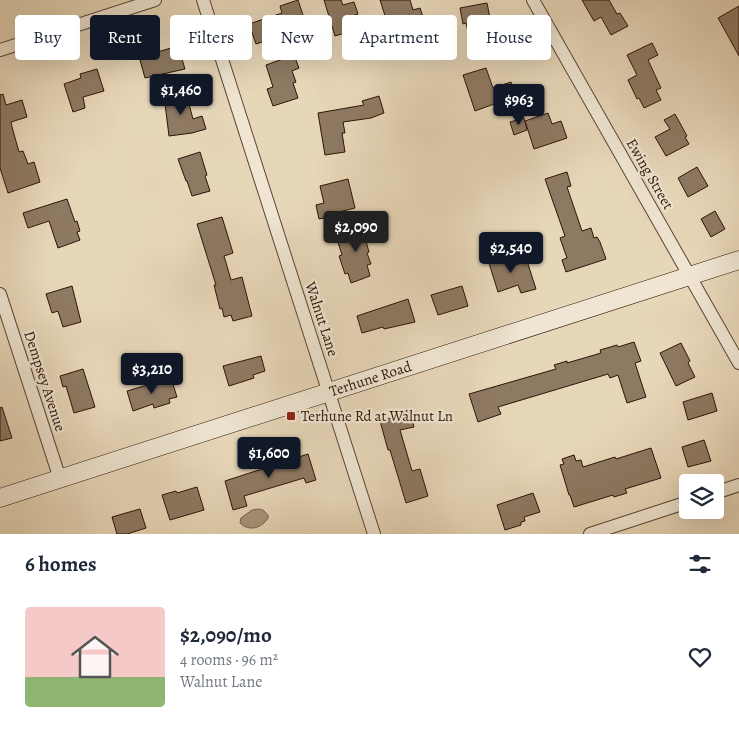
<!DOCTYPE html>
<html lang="en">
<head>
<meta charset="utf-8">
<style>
	:root { --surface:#fff; --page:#f6f6f7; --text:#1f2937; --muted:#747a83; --line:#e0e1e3; --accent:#111827 }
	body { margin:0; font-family:Alegreya,serif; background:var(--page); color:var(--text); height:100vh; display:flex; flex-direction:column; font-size:19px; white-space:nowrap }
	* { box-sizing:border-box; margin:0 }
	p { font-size:16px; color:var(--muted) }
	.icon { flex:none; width:28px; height:28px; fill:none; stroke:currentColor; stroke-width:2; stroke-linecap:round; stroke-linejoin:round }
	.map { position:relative; height:534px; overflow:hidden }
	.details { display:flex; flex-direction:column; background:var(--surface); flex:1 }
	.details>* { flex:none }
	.hud { position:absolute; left:15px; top:15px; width:710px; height:45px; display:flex; gap:10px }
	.tools { position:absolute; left:679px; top:474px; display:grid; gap:10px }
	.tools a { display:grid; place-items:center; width:45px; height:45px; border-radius:5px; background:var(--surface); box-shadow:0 5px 20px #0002; font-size:25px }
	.price { position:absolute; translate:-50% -42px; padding:0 11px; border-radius:5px; background:var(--accent); color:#fff; font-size:16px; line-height:32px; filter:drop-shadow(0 1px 2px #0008) }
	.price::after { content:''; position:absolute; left:50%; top:30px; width:15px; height:11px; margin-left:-8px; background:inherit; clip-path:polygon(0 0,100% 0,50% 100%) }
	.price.active { background:#222; color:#fff }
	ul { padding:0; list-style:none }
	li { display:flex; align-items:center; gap:15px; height:125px; padding:0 25px }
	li+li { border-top:1px solid var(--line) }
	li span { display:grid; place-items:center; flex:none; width:140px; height:100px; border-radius:5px; color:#555 }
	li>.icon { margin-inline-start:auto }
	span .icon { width:60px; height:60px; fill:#fffc; stroke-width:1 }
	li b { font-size:21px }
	h2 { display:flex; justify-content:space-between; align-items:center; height:60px; padding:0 25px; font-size:21px }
	.pill { padding:0 18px; border-radius:5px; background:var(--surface); box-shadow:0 5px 20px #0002; font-size:18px; line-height:45px }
	.pill.active { background:var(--accent); color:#fff }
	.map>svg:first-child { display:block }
</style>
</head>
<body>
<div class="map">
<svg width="739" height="534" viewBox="0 0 739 534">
	<rect width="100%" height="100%" fill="#e7d7b9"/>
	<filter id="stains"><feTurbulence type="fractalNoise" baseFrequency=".004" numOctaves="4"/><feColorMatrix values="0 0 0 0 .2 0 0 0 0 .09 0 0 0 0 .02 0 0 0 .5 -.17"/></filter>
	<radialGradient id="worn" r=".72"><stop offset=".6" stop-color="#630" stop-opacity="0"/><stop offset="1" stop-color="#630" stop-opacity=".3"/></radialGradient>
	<path fill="#a8957c" stroke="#77614d" d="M258,509l5,1 5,5v3c-6,10 -19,14 -28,5l1,-5 11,-8z"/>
	<path fill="#8e7963" stroke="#2d1406" d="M298,0l9,27 -51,17 -7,-20 33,-11 -2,-7z
		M324,0h17l2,5 11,-3 4,12 -11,4 4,13 -16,5z
		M380,0h30l3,10 7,-2 12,35 -12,4 -10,-32 -23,7z
		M582,0h27l8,14 3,-1 8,13 -17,9 -10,-18 -7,4z
		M487,3l5,25h-3l3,15 -19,4 -3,-15h-2l-2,-9 -3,1 -3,-16z
		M739,6v50l-21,-38z
		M652,43l6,12 -10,5 13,28 -5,2 5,10 -17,8 -5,-10 -2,1 -9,-19 9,-5 -10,-20z
		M178,46l7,23 -40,9 -5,-18 15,-4 -1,-3z
		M294,55l5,13 -7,3 4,11 -3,1 5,15 -25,8 -6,-17 6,-2 -7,-22z
		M486,68l7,20 18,-6 5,14 -41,15 -12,-36z
		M97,69l7,22 -21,6 2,11 -12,4 -9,-28 17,-6 -1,-4z
		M186,93l7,26 9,-3 4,13 -14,4 -23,3 -5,-40z
		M3,94l3,11 16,-5 5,17 -16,5 1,5 7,25 4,-1 5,13 6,-2 6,20 -32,11 -8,-25v-73z
		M379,96l5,17 -13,5 -28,4 2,11h-3l3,19 -20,3 -7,-42 46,-8 -2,-4z
		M548,113l4,11 9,-3 6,17 -33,11 -9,-28z
		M675,114l12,22 -2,1 4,7 -23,12 -11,-19 15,-8 -6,-9z
		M524,118l3,12 -13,5 -4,-13z
		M200,152l7,23 -2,1 5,15 -18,5 -5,-15h-1l-8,-22z
		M697,167l11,19 -20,11 -10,-19z
		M567,172l4,14 -4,1 15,44 9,-3 3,10 3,-1 3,5 6,17 -40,13 -4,-12 5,-2 -7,-20 5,-2 -20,-57z
		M348,179l7,29 -16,4v3l-20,4 -3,-14 8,-2 -4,-17z
		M67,199l8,23 2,-1 3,10 -3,1 3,8 -22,8 -9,-27 -21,7 -5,-15z
		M715,211l10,18 -14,8 -10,-18z
		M222,217l11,36 -9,3 7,24 11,-3 10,39 -19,5 -2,-6 -7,2 -2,-9 -2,1 -6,-24h2l-19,-61z
		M370,226l4,12 -8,3 3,11 -2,1 4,11 -4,1 3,11 -19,7 -3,-10 -3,1 -6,-18 3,-1 -6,-19z
		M506,254l7,4 2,7 12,-4 9,28 -15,4 -3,-8 -20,7 -10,-32z
		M72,286l9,36 -18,5 -5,-16 -6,2 -6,-19z
		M462,286l6,20 -30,9 -7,-20z
		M408,299l7,23 -31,7 -1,-2 -21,6 -5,-17z
		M634,342l7,19 -6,2 11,34 -19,6 -9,-28 -8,3 -2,-4 -110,33 3,7 -23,8 -9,-28 87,-25 -2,-4 13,-4v2l34,-10 -1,-3 17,-5 1,2z
		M681,343l9,18 -2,2 7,14 -19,9 -16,-33z
		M261,356l4,15 -12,4 1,3 -25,8 -6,-20z
		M83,369l12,38 -21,6 -8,-27 -3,1 -3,-11z
		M171,378l6,19 -8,2 1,4 -16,5 -1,-4 -20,7 -6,-20z
		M712,393l5,18 -29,9 -5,-18z
		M2,407l10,31 -12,3v-33z
		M409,410l5,17 -14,3 12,41 8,-2 8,27 -22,7 -16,-53h-2l-8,-29 16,-4v-3z
		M704,440l7,21 -23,6 -6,-20z
		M651,448l10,30 -36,11 2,4 -13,4 -1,-2 -39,12 -4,-12h-1l-9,-30 4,-1 -2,-5 12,-4 2,6 5,-1 2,7 32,-10 1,2z
		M308,454l8,26 -10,3 -2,-5 -60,18 3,10 -14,4 -8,-29z
		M197,487l7,23 -34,10 -8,-25 14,-4 1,2z
		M533,493l7,19 -16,5 1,4 -4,1v3l-16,5 -8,-25z
		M140,509l6,19 -19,6h-10l-5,-17z"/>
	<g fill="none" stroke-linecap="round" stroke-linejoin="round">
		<g stroke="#5c4533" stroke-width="14">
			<path id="street" d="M203,0l171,534
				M533,0l206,363
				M0,50l155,-50
				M0,294l60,185
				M715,493l24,-8
				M590,534l98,-32"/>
		</g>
		<g stroke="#2d1406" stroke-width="19">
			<g id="secondary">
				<path id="s1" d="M0,498l739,-238"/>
			</g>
		</g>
		<use href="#street" stroke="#efe5d2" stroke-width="12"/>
		<use href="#secondary" stroke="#efe5d2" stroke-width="18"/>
	</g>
	<rect fill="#8f2418" stroke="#efe5d2" stroke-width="2" x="286" y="411" width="10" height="10" rx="2.5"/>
	<g text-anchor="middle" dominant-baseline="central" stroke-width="4.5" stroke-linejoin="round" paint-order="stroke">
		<g font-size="15" fill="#2d1406" stroke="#efe5d2">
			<text transform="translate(650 174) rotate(60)">Ewing Street</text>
			<text transform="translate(322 319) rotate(72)">Walnut Lane</text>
			<text stroke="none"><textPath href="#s1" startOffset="389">Terhune Road</textPath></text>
			<text transform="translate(45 381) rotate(72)">Dempsey Avenue</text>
		</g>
		<g font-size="15" fill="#2d1406" stroke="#efe5d2" text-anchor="start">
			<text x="301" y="416">Terhune Rd at Walnut Ln</text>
		</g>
	</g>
	<rect width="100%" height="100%" filter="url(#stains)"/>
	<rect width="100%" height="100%" fill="url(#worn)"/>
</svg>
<div class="tools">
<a><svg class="icon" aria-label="layers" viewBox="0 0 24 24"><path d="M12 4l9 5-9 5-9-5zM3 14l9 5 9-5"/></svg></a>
</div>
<b class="price" style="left:181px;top:116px">$1,460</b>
<b class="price" style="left:519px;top:126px">$963</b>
<b class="price active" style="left:356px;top:253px">$2,090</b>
<b class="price" style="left:511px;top:274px">$2,540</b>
<b class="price" style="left:152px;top:395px">$3,210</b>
<b class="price" style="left:269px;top:479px">$1,600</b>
<div class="hud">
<a class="pill">Buy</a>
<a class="pill active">Rent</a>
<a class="pill">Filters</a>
<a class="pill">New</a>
<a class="pill">Apartment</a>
<a class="pill">House</a>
</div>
</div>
<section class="details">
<h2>6 homes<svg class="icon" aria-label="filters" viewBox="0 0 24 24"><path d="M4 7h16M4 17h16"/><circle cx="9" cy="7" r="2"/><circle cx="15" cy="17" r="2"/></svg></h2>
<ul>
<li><span style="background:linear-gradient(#f6c9c9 70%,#8fb573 0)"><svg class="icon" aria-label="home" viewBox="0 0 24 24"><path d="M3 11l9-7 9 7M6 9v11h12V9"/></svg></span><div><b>$2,090/mo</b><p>4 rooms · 96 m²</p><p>Walnut Lane</p></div><svg class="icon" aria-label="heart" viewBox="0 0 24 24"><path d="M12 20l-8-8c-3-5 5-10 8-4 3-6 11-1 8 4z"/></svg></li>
</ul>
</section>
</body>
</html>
